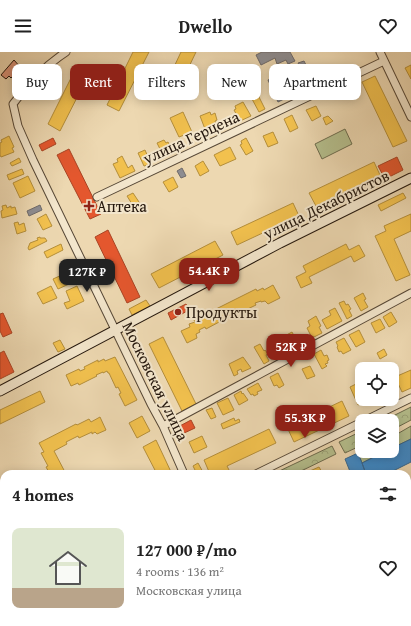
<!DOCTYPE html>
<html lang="en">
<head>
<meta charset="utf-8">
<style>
	:root { --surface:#fff; --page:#f2f2f2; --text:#222; --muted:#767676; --line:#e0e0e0; --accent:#8f2418 }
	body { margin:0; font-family:"Gentium Book Plus",serif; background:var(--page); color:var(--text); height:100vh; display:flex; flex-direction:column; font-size:15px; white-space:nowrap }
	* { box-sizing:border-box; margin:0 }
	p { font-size:13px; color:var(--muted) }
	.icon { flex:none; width:22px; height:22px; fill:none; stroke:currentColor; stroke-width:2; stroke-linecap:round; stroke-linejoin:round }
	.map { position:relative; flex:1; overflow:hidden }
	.side { position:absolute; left:0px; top:418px; width:411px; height:156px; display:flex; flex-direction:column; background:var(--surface); border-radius:12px 12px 0 0; box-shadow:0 2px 10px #0003 }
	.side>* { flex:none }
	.hud { position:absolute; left:12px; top:12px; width:387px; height:36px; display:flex; gap:8px }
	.buttons { position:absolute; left:355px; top:310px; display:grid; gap:8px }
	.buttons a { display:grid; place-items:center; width:44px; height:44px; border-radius:8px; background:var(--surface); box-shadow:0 2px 10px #0003; font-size:20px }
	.price { position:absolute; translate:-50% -34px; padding:0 9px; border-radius:8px; background:var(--accent); color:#fff; font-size:13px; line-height:26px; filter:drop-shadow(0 1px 2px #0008) }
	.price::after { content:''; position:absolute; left:50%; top:24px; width:12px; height:9px; margin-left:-6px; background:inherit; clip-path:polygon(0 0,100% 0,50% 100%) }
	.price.on { background:#222; color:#fff }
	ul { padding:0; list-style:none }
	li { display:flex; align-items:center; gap:12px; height:100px; padding:0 12px }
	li+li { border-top:1px solid var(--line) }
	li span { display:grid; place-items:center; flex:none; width:112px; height:80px; border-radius:8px; color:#555 }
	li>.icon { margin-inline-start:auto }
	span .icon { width:48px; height:48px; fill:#fffc; stroke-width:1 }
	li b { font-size:17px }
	h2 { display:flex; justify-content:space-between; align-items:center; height:48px; padding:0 12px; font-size:17px }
	.tag { padding:0 14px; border-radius:8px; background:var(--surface); box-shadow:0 2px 10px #0003; font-size:14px; line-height:36px }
	.tag.on { background:var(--accent); color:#fff }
	header { display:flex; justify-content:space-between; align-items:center; height:52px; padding:0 12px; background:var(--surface); font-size:18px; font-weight:700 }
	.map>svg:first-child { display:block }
</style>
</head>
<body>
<header><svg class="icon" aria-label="menu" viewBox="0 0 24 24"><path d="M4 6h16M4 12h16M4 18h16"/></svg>Dwello<svg class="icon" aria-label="heart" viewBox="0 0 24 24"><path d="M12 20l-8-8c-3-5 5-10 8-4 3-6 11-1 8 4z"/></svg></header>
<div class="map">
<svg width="411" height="574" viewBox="0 0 411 574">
	<defs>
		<pattern id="forest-crowns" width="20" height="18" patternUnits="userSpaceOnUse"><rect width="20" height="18" fill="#b5bf8d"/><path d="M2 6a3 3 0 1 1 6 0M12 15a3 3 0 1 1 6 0" fill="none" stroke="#9ca378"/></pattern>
	</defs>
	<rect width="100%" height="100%" fill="#edd8b1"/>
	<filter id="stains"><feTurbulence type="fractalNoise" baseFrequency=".005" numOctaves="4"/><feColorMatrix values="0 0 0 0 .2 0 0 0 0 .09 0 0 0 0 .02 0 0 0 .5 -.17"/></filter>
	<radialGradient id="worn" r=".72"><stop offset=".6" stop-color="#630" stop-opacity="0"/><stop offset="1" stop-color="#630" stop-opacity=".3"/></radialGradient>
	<path fill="#b5bf8d" stroke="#6c6b4d" d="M345,77l7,15 -30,15 -7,-15z
		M411,374v13l-16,8 -3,-6v-4z
		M362,399h24l-24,12 -4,-10z"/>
	<path fill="url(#forest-crowns)" stroke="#6c6b4d" d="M411,355v13l-19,10v-9h-9z
		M362,379v14l-17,8 -6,-11z
		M332,394l4,8 -41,20h-22z"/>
	<path fill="#f2c14e" stroke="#b48e3a" d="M133,0h16l-30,59 -12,-6z
		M181,0h15l-11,23 -12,-6z
		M411,13v14l-6,-11z
		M75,18l13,6 -28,55 -12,-7z
		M375,24l32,65 -14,6 -31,-65z
		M345,37l1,2 4,-1 2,5 -8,4 -4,-8z
		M258,43l7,14 -6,3 -7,-13z
		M243,50l8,14 -11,5 -6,-11 2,-1 -1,-3z
		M316,54l5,10 -9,5 -6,-11z
		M183,60l9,20 -13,5 -9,-19z
		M210,60l1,3 4,-2 2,7 -2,1 1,3 -11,5 -5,-13z
		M292,63l6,13 -8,4 -6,-13z
		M328,64l5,5 -7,4 -3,-7z
		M273,80l5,11 -10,4 -5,-11z
		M9,84l5,11 -2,1 2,4 -13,5 -1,-2v-12l2,-1 -1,-2z
		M246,86l7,13 -7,4 -6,-10 2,-1 -1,-3z
		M164,88l2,3 2,-1 3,6 -3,1 3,5 -7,3 -7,-14z
		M230,95l6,12 -16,7 -6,-11z
		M145,98l6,14 -7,2 -6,-13z
		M122,104l6,12 4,-3 3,6 -15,7 -7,-14 5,-2 -1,-3z
		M19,106l2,4 -9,4 -2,-3z
		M203,109l6,10 -9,5 -5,-10z
		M374,110l6,13 -64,31 -7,-13z
		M22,117l2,5 -15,6 -2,-5z
		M28,124l7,15 -15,7 -7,-15z
		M173,125l5,10 -9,5 -6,-10z
		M133,141l8,12 -4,3 -3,-5 -2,1 -5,-8z
		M403,141l3,5 -25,13 -3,-6z
		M293,151l6,13 -62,29 -6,-13z
		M6,153l1,3 4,-2v2l4,-1 2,7 -15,4 -1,-7 2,-1 -1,-4z
		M46,162l6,12 -9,4 -6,-11z
		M411,162v17l-17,8 16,36 -14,6 -21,-45 11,-5 -2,-5z
		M18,170l1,3 5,-2 2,8 -9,3 -3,-11z
		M40,185v1h5l2,3 -18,9 -1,-2 2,-5 8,-3 -1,-2z
		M215,189l8,14 -64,33 -8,-14z
		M61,192l2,6 -16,8 -3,-6z
		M346,192l3,6 10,-5 6,11 -11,6 -3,-6 -42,21 3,6 -11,5 -5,-11 10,-5 -3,-6z
		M73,218l5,10 -20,9 -5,-10z
		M273,233l7,13 -12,6 -3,-3 -4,1v-1l-6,2 1,2 -19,9 -1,-1 -30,16 -1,-2 -6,3 1,2 -4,2 1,4 -10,5 -6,-12 9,-4 -1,-3 6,-2 -1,-2 62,-31 1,2 6,-3 1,2z
		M51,234l6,12 -14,6 -6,-11z
		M77,234l7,15 -17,8 -3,-6 6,-2 -4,-10z
		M363,241l3,6 -2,1 4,7 -7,4 -7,-13z
		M146,248l4,6 -18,9 -3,-6z
		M344,249l2,4 2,-1 3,5 -2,1 3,6 -5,3 -8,-16z
		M335,256l7,13 -15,8 -5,-9 9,-5 -2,-4z
		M391,260l6,10 -8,5 -6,-10z
		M316,264l5,10 -2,1 3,6 -10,5 -5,-10 3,-2 -2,-5z
		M380,267l5,9 -9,5 -5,-10z
		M359,278l6,12 -9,5 -7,-12z
		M292,280l7,13 -11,6 -7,-13z
		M163,285l33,67 -14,7 -33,-67z
		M344,286l7,12 -8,4 -2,-3 -2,1 -2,-5 1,-1 -2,-4z
		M60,288l5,9 -7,3 -5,-9z
		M260,292l4,7 1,-1 3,4 -2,1 3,6 -5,3 -10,-17z
		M384,297l3,6 -7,4 -3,-6z
		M321,298l3,6 3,-1 2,5 -2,1 1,2 -3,1 2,2 -5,3 -8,-15z
		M115,305l22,43 -12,6 -6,-12 2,-1 -3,-6 -2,1 -7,-15h-1l-1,-2 -4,2v-1l-7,3 1,1 -18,9 -1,-2 -7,3 -5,-11 13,-6 1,2 5,-2 -1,-2 14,-7v2l6,-3 1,2z
		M243,305l8,11 -9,4 -1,-3 -4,2 1,3 -4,2 -5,-12z
		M310,314l5,10 -8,3 -5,-10z
		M411,318v18l-9,4 -7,-15z
		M278,321l6,12 -5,3 -2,-3 -3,1 -4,-9z
		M362,329v18h9l-13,6 -8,-18z
		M258,331l4,7 -5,2 1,2 -4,2 -1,-2 -2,1 -4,-6z
		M40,339l5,11 -45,22v-14z
		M241,339l1,3 1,-1 5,7 -9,5 -5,-10z
		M228,346l6,12 -11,5 -6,-12z
		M342,349l7,15 -55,26 -7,-15z
		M212,356l4,9 -5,2 -5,-9z
		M142,364l8,15 -13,7 -8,-15z
		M100,365l6,13 -9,4 -2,-2 -3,2v-2l-13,6 -1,-2 -12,6 1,2 -13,7 12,23h-16l-4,-7 2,-1 -7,-13 3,-1 -5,-9 37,-19 1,1 12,-6 2,3z
		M234,366l1,3 4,-2 1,3 -17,7 -2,-5z
		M269,377l7,14 -49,23 4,8h-21l-6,-14z
		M202,384l5,11 -13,6 -5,-11z
		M156,388l16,34h-15l-14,-27z
		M198,411l6,11h-7l-4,-8z
		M319,415l4,7h-20z
		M2,438l2,5v11l-4,2v-17z
		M1,488h3v16h-4z
		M407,498l4,8v9l-4,2z
		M4,570h21l-8,4h-15l-2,-2z
		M150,570h15l2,4h-15z"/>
	<path fill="#e4572e" stroke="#aa4424" d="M53,86l3,6 -14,7 -3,-6z
		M69,97l32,65 -11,5 -33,-64z
		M397,105l6,13 -18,9 -7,-13z
		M108,178l32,67 -13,6 -32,-66z
		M186,252l3,6 -18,10 -3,-7z
		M3,261l9,20 -9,4 -3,-6v-17z
		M4,299l10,21 -14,7v-26z
		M191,368l4,8 -13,6 -4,-7z
		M270,570h20l-4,2v-2l-8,4h-6z"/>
	<path fill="#3f88c5" stroke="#37668e" d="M411,387v23l-24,12h-21l-4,-11 24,-12h6v-3z
		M358,401l4,10 4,11h-15l-6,-15z"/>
	<path fill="#8d8d92" stroke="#6e6a6a" d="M262,0h28l5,9 -7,3 -2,-4 -9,4 -2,-6 -14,7 -5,-10z
		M304,9l4,8 -5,3 -5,-9z
		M296,15l10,21 -28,14 -10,-22z
		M182,116l4,8 -5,2 -4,-7z
		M40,153l2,5 -13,6 -2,-5z"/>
	<path fill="#de957a" stroke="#24170d" d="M14,8l7,8 -10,10 -2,-2 -3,3 -5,-4z
		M352,570h10l2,4h-17v-1z"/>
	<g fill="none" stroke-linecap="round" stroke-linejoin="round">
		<g stroke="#564736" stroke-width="9">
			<path id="street" d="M66,0c-20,13 -38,32 -53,52l5,22 15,34 118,244 12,22 21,48
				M380,0l31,65
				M97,145l287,-136
				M364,369l47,-23
				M163,374l248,-133
				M256,422l106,-52
				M0,553l4,-2
				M254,570l2,4"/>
		</g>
		<g stroke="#24170d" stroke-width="11">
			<path id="secondary" d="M0,339l280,-148 131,-65
				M407,528l4,-2
				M310,574l9,-4"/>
		</g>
		<use href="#street" stroke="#f3e6cc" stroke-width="7"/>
		<use href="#secondary" stroke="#f3e6cc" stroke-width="9"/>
	</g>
	<g fill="#8f2418" stroke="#f3e6cc" stroke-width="1.5">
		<path d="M87 148h4v4h4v4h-4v4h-4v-4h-4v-4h4z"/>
		<circle cx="178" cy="260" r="4"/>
	</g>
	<g text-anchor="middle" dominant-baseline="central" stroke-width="4" stroke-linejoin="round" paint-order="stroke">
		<g font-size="16" fill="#24170d" stroke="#f3e6cc">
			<text transform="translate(191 85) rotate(-25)">улица Герцена</text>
			<text transform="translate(326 152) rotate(-26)">улица Декабристов</text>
			<text transform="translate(156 329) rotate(64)">Московская улица</text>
		</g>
		<g font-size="16" fill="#24170d" stroke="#f3e6cc" text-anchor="start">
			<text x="97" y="154">Аптека</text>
			<text x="186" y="260">Продукты</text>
		</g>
	</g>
	<rect width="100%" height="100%" filter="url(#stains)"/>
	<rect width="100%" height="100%" fill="url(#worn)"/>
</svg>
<div class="buttons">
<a><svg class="icon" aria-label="locate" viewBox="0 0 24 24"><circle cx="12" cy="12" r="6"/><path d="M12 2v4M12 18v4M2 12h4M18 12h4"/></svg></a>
<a><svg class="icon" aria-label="layers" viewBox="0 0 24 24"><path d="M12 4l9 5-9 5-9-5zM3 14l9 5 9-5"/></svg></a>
</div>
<b class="price" style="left:209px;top:240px">54.4K ₽</b>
<b class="price on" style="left:87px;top:241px">127K ₽</b>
<b class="price" style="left:291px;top:316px">52K ₽</b>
<b class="price" style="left:305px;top:387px">55.3K ₽</b>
<div class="hud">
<a class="tag">Buy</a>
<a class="tag on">Rent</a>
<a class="tag">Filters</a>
<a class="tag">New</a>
<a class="tag">Apartment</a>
</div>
<section class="side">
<h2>4 homes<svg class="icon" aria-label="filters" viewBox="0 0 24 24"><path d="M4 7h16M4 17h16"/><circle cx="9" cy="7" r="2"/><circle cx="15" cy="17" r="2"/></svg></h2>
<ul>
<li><span style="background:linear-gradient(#dfe7d0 75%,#b9a48a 0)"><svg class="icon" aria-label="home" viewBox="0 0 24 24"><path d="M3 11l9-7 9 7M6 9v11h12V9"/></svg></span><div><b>127 000 ₽/mo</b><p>4 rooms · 136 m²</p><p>Московская улица</p></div><svg class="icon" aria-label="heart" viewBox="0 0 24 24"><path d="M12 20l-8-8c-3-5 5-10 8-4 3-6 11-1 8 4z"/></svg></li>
</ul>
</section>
</div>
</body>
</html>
